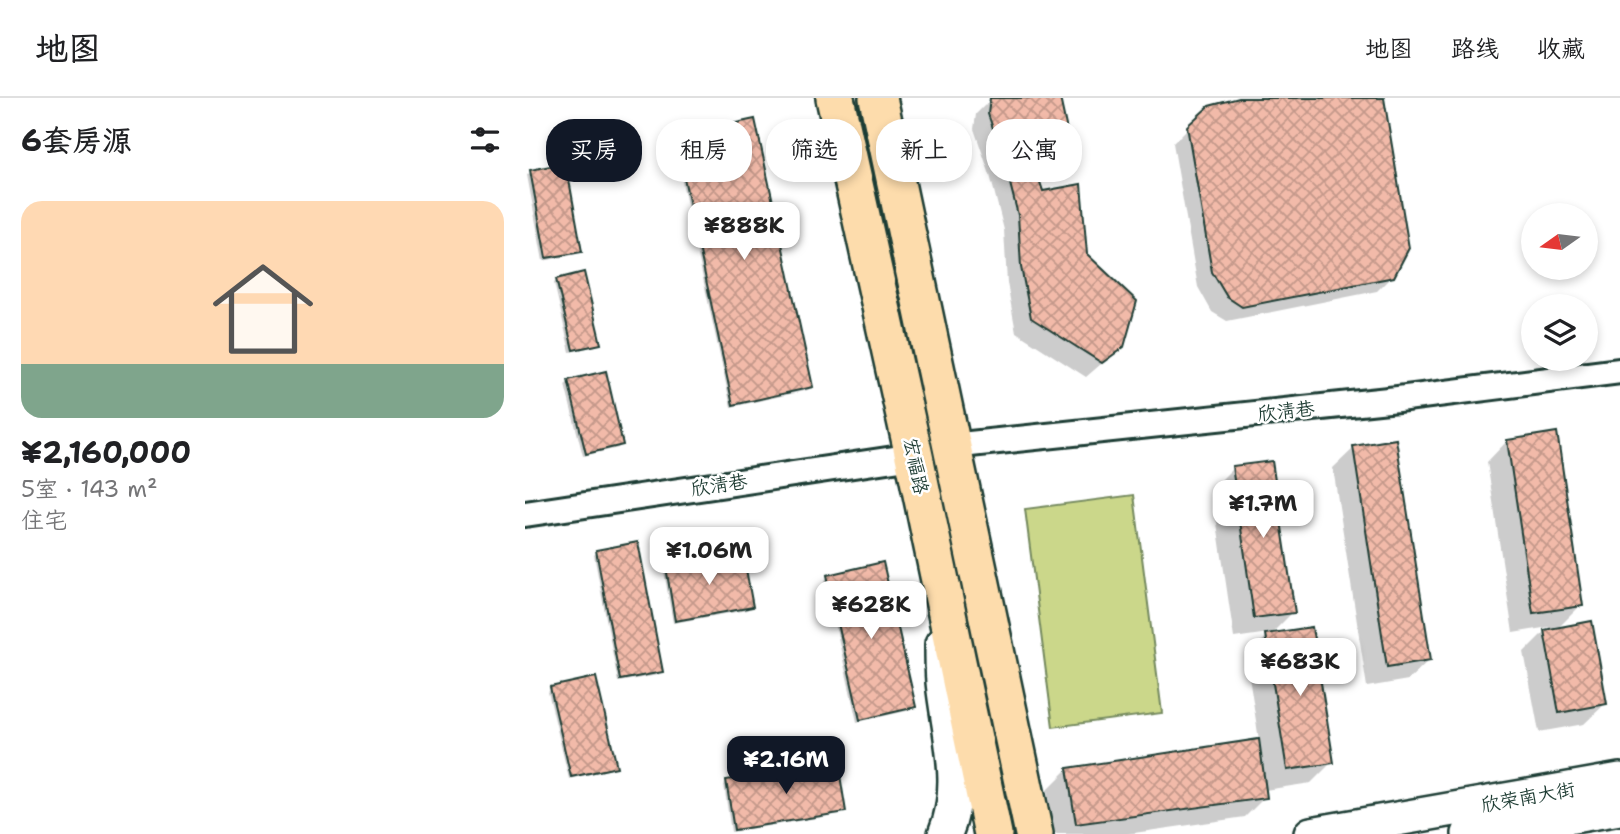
<!DOCTYPE html>
<html lang="zh">
<head>
<meta charset="utf-8">
<style>
	:root { --surface:#fff; --page:#f6f6f6; --text:#202124; --muted:#757577; --line:#e0e0e0; --accent:#111827 }
	body { margin:0; font-family:"Shantell Sans","LXGW WenKai TC",sans-serif; background:var(--page); color:var(--text); height:100vh; display:flex; flex-direction:column; font-size:26px; white-space:nowrap }
	* { box-sizing:border-box; margin:0 }
	p { font-size:23px; color:var(--muted) }
	.icon { flex:none; width:38px; height:38px; fill:none; stroke:currentColor; stroke-width:2; stroke-linecap:round; stroke-linejoin:round }
	.map { position:relative; flex:1; overflow:hidden }
	.side { display:flex; flex-direction:column; background:var(--surface); width:525px }
	.side>* { flex:none }
	.banner { position:absolute; left:21px; top:21px; width:665px; height:63px; display:flex; gap:14px }
	.needle { width:46px; rotate:256deg }
	.buttons { position:absolute; left:996px; top:105px; display:grid; gap:14px }
	.buttons a { display:grid; place-items:center; width:77px; height:77px; border-radius:50%; background:var(--surface); box-shadow:0 4px 10px #0003; font-size:35px }
	.price { position:absolute; translate:-50% -60px; padding:0 16px; border-radius:14px; background:#fff; color:#222; font-size:23px; line-height:46px; filter:drop-shadow(0 2px 4px #0008) }
	.price::after { content:''; position:absolute; left:50%; top:42px; width:21px; height:16px; margin-left:-10px; background:inherit; clip-path:polygon(0 0,100% 0,50% 100%) }
	.price.active { background:var(--accent); color:#fff }
	ul { padding:0; list-style:none }
	li { display:grid; align-content:center; gap:14px; height:371px; padding:0 21px }
	li span { display:grid; place-items:center; height:217px; border-radius:21px; color:#555 }
	li>.icon { margin-inline-start:auto }
	span .icon { width:126px; height:126px; fill:#fffc; stroke-width:1 }
	li b { font-size:30px }
	h2 { display:flex; justify-content:space-between; align-items:center; height:84px; padding:0 21px; font-size:30px }
	.chip { padding:0 24px; border-radius:28px; background:var(--surface); box-shadow:0 4px 10px #0003; font-size:24px; line-height:63px }
	.chip.active { background:var(--accent); color:#fff }
	header { display:flex; align-items:center; gap:42px; box-sizing:border-box; height:98px; padding:0 35px; background:var(--surface); border-bottom:2px solid var(--line) }
	header strong { font-size:33px }
	nav { display:flex; gap:38px; margin-inline-start:auto; font-size:24px }
	main { display:flex; flex:1; min-height:0 }
	.map>svg:first-child { display:block }
</style>
</head>
<body>
<header>
<strong>地图</strong>
<nav><a>地图</a><a>路线</a><a>收藏</a></nav>
</header>
<main>
<section class="side">
<h2>6套房源<svg class="icon" aria-label="filters" viewBox="0 0 24 24"><path d="M4 7h16M4 17h16"/><circle cx="9" cy="7" r="2"/><circle cx="15" cy="17" r="2"/></svg></h2>
<ul>
<li><span style="background:linear-gradient(#ffd9b3 75%,#7fa58c 0)"><svg class="icon" aria-label="home" viewBox="0 0 24 24"><path d="M3 11l9-7 9 7M6 9v11h12V9"/></svg></span><div><b>¥2,160,000</b><p>5室 · 143 m²</p><p>住宅</p></div></li>
</ul>
</section>
<div class="map">
<svg width="1095" height="736" viewBox="0 0 1095 736">
	<defs>
		<pattern id="building-cross-hatch" width="8" height="8" patternUnits="userSpaceOnUse" patternTransform="scale(1.75)"><rect width="8" height="8" fill="#f2baa9"/><path d="M0 0l8 8M0 8l8-8" fill="none" stroke="#c3988a"/></pattern>
	</defs>
	<rect width="100%" height="100%" fill="#fff"/>
	<filter id="ink" filterUnits="userSpaceOnUse"><feTurbulence type="fractalNoise" baseFrequency=".0143" numOctaves="2"/><feDisplacementMap in="SourceGraphic" scale="14" xChannelSelector="R" yChannelSelector="G"/><feConvolveMatrix kernelMatrix="1 2 1 2 8 2 1 2 1" color-interpolation-filters="sRGB"/></filter>
	<g filter="url(#ink)">
		<path fill="#cbd78a" stroke="#758a5f" stroke-width="2" d="M609,397l28,218 -109,14 -28,-218z"/>
		<path fill="#0003" d="M472,0h62l10,50 -15,15 -19,10 7,20 43,62 37,91 -36,31 -70,-45 -9,-49 -3,-53 -14,-55 -16,-46 2,-15 15,-15z
			M720,0h137l10,178 -15,15 -150,30 -15,-9 -14,-25 -25,-144 15,-15z
			M151,40l135,249 -3,3 -77,17 -58,-266z
			M6,74l49,79 -3,3 -34,7 -16,-86z
			M32,182l42,63 -3,3 -26,6 -16,-69z
			M44,284l52,63 -3,3 -35,8 -18,-71z
			M982,343l74,164 -24,24 48,75 -21,20 -45,8 -15,-80 25,-25 -36,6 -26,-171z
			M829,350l75,212 -21,20 -41,7 -34,-219z
			M708,370l60,144 -23,23 62,127 -21,21 -46,7v7l-20,20 -118,17h-73l-7,-44 21,-21 191,-29 -13,-83 23,-24 -35,5 -22,-149z
			M72,454l64,119 -3,4 -40,7 -24,-127z
			M142,470l84,39 -4,3 -74,13 -9,-51z
			M303,479l86,130 -3,3 -54,12 -32,-142z
			M26,591l64,77 -3,3 -43,10 -21,-87z
			M202,684l117,29 -3,3 -110,18 -7,-47z"/>
		<path fill="url(#building-cross-hatch)" stroke="#1f3d34" stroke-width="2" d="M465,0h70l11,51 -36,18 8,24 38,-7 6,70 50,47 -13,46 -22,16 -71,-45 -10,-51 -3,-52 -14,-55 -16,-46z
			M714,0h145l25,150 -15,29 -152,30 -15,-10 -15,-25 -25,-146 22,-20z
			M230,21l58,268 -80,18 -58,-269z
			M41,65l16,89 -36,6 -16,-88z
			M59,174l17,72 -28,6 -17,-71z
			M81,273l17,74 -37,9 -18,-74z
			M1032,334l26,174 -50,7 -26,-173z
			M871,341l35,221 -44,7 -34,-221z
			M747,363l23,152 -41,5 -22,-152z
			M113,444l25,130 -43,8 -24,-130z
			M218,455l10,54 -78,14 -9,-54z
			M358,464l33,145 -56,13 -33,-145z
			M1067,523l15,83 -48,9 -15,-83z
			M787,529l22,136 -47,7 -22,-136z
			M71,579l21,90 -46,10 -21,-90z
			M734,641l8,59 -191,26 -9,-56z
			M313,665l8,49 -112,18 -8,-50z"/>
		<g fill="none" stroke-linecap="round" stroke-linejoin="round">
			<g stroke="#1f3d34" stroke-width="30">
				<path id="street" d="M426,348l447,-47 222,-28
					M0,416l389,-58"/>
			</g>
			<g stroke="#1f3d34" stroke-width="38">
				<path id="secondary" d="M417,546c0,13 0,26 1,38 5,50 23,104 2,152
					M786,736l309,-54
					M944,736l151,-26"/>
			</g>
			<g stroke="#1f3d34" stroke-width="42">
				<path id="primary" d="M310,0l79,358 79,378
					M353,0l156,736"/>
			</g>
			<use href="#street" stroke="#fff" stroke-width="24"/>
			<use href="#secondary" stroke="#fff" stroke-width="33"/>
			<use href="#primary" stroke="#fddcac" stroke-width="37"/>
		</g>
	</g>
	<g text-anchor="middle" dominant-baseline="central" stroke-width="5" stroke-linejoin="round" paint-order="stroke">
		<g font-size="19" fill="#1f3d34" stroke="#fff">
			<text transform="translate(761 313) rotate(-6)">欣清巷</text>
			<text transform="translate(391 368) rotate(78)">宏福路</text>
			<text transform="translate(194 387) rotate(-8)">欣清巷</text>
			<text transform="translate(1003 699) rotate(-10)">欣荣南大街</text>
		</g>
	</g>
</svg>
<div class="buttons">
<a><svg class="needle" viewBox="-14 -14 28 28"><path d="M0-13l5 13h-10z" fill="#e53935"/><path d="M0 13l5-13h-10z" fill="#757577"/></svg></a>
<a><svg class="icon" aria-label="layers" viewBox="0 0 24 24"><path d="M12 4l9 5-9 5-9-5zM3 14l9 5 9-5"/></svg></a>
</div>
<b class="price" style="left:219px;top:164px">¥888K</b>
<b class="price" style="left:738px;top:442px">¥1.7M</b>
<b class="price" style="left:184px;top:489px">¥1.06M</b>
<b class="price" style="left:346px;top:543px">¥628K</b>
<b class="price" style="left:775px;top:600px">¥683K</b>
<b class="price active" style="left:261px;top:698px">¥2.16M</b>
<div class="banner">
<a class="chip active">买房</a>
<a class="chip">租房</a>
<a class="chip">筛选</a>
<a class="chip">新上</a>
<a class="chip">公寓</a>
</div>
</div>
</main>
</body>
</html>
